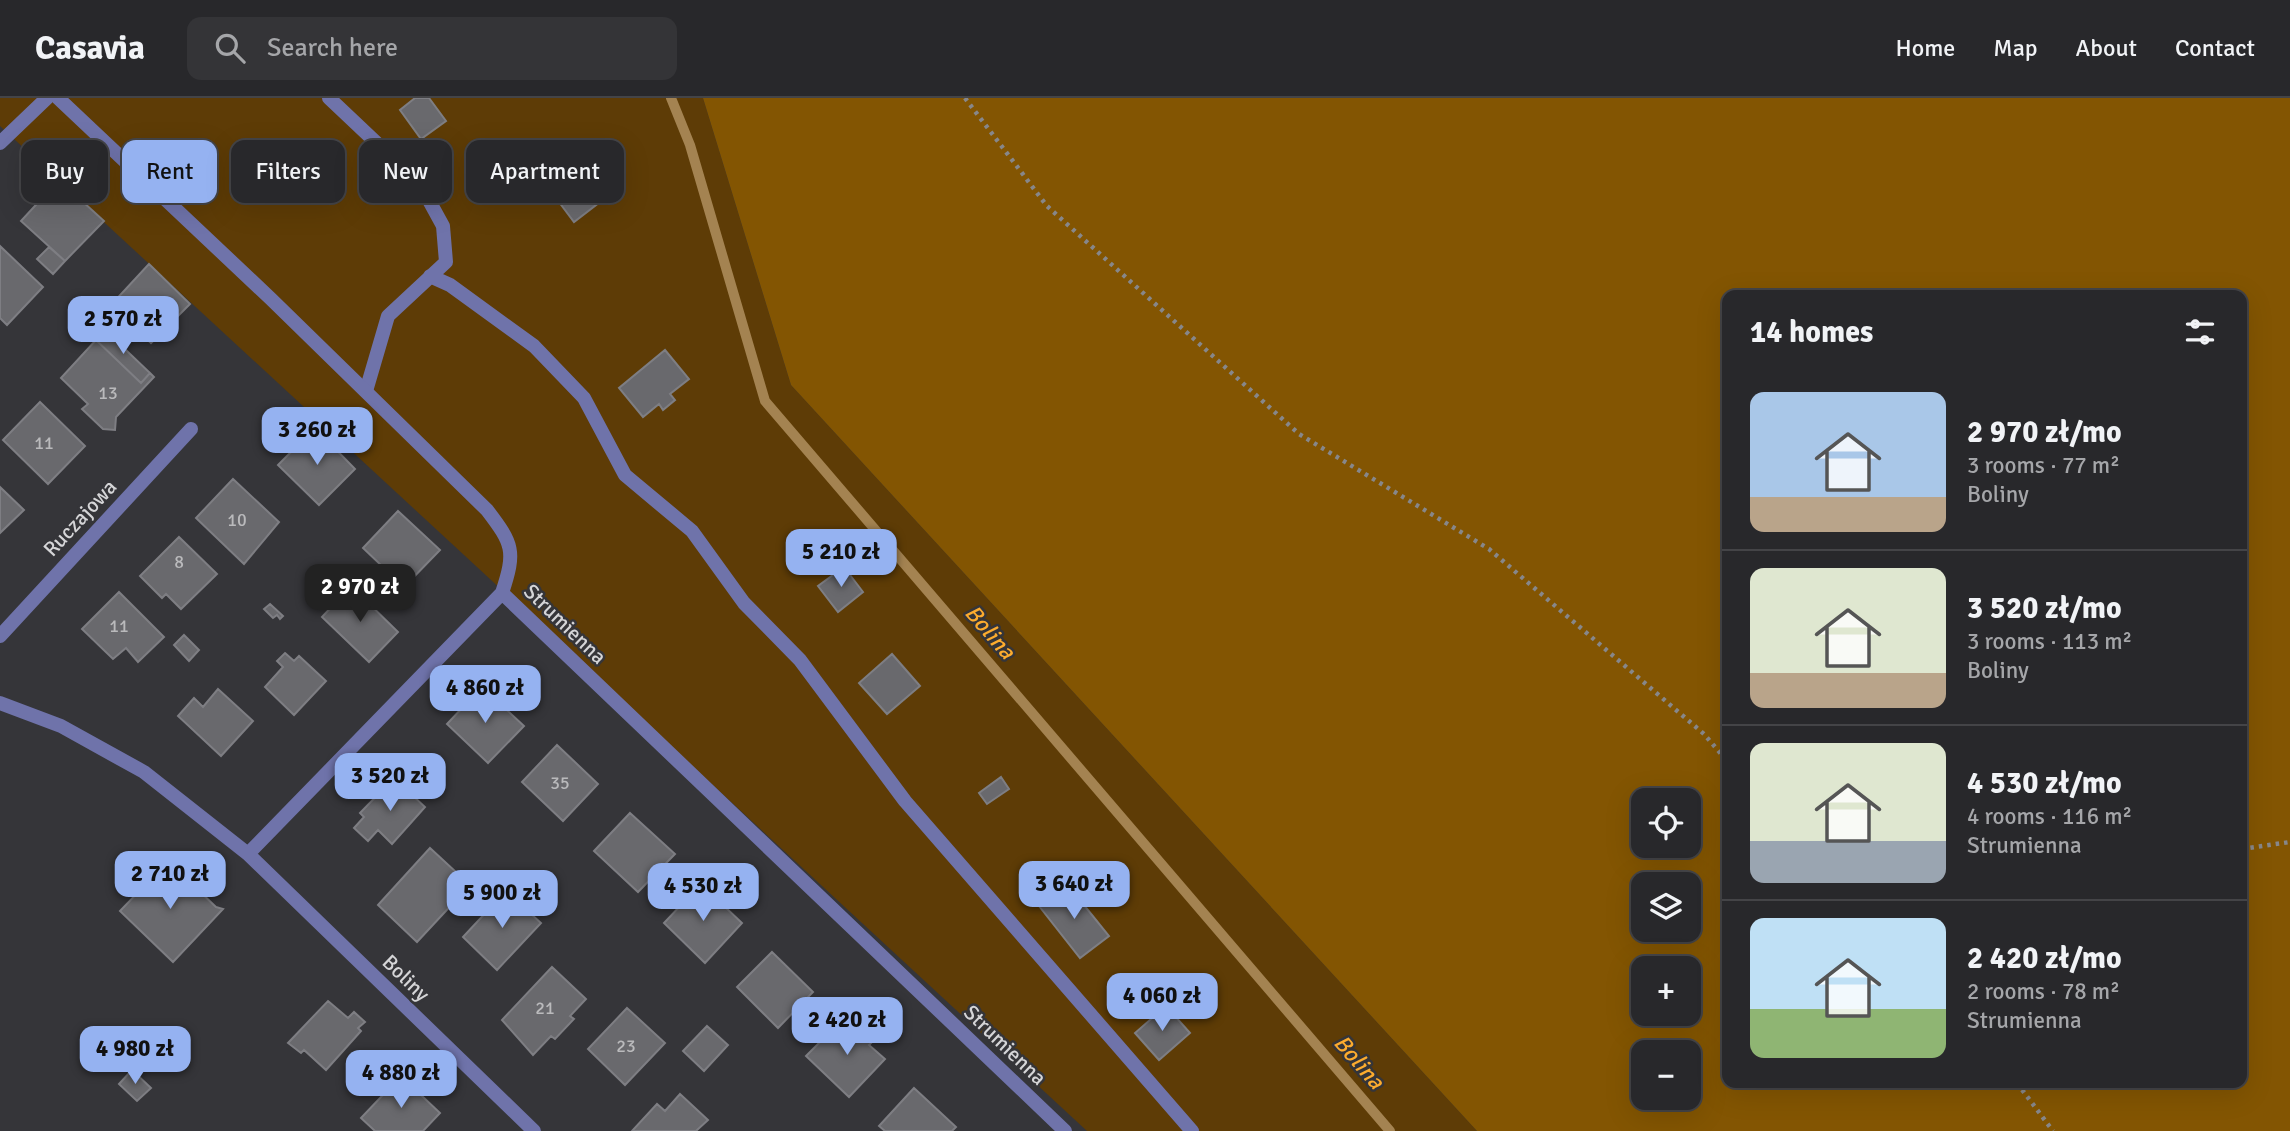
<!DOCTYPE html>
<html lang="en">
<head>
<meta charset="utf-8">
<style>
	:root { --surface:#28282b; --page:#343437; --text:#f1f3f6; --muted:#a5a6a9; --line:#444447; --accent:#95b2f1 }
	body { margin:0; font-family:Signika,sans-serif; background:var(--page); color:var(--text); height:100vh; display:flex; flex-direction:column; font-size:26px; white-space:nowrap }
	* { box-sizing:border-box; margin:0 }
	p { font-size:23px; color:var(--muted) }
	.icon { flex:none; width:38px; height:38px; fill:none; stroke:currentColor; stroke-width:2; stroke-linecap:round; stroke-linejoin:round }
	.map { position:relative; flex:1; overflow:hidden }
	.panel { position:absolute; left:1722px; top:192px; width:525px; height:798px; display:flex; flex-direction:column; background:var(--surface); border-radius:14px; box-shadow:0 7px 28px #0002,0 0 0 2px var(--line) }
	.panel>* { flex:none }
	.banner { position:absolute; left:21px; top:42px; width:665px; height:63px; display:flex; gap:14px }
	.controls { position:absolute; left:1631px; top:690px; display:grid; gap:14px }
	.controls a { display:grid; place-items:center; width:70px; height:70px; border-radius:14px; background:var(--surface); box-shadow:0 7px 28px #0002,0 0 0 2px var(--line); font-size:35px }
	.price { position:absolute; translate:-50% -60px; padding:0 16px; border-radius:14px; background:var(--accent); color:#111; font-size:23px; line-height:46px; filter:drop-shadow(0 2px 4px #0008) }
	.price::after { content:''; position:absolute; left:50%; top:42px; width:21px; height:16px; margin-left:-10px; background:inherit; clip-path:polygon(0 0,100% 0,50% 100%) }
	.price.current { background:#222; color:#fff }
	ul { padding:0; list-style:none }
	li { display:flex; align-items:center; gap:21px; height:175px; padding:0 28px }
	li+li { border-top:2px solid var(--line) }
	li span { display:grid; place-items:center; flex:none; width:196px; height:140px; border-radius:14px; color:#555 }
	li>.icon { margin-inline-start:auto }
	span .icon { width:84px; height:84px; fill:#fffc; stroke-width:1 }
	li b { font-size:30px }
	h2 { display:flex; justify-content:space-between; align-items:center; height:84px; padding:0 28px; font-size:30px }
	.chip { padding:0 24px; border-radius:14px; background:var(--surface); box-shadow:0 7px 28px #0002,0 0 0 2px var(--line); font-size:24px; line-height:63px }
	.chip.current { background:var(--accent); color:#111 }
	header { display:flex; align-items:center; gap:42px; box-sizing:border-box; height:98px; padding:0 35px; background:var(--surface); border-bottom:2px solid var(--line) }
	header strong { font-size:33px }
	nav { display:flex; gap:38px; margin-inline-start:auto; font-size:24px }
	.search { width:490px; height:63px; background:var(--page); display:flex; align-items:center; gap:18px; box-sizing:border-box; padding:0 24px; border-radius:14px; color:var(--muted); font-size:26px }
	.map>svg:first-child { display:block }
</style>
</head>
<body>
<header>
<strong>Casavia</strong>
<div class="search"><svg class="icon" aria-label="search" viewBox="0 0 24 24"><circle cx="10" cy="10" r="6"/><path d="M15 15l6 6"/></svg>Search here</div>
<nav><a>Home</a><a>Map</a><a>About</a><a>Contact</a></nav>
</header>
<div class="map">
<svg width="2290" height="1033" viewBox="0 0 2290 1033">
	<rect width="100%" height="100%" fill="#353539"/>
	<path fill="#5e3c06" d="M0,0h703l88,287 686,746h-390l-1087,-1005z"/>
	<path fill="#835502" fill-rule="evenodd" d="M703,0h1587v1033h-813l-686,-746zM1727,198h515v787h-515zM1643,702h46v45h-46zM1643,786h46v45h-46zM1643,870h46v45h-46zM1643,954h46v45h-46z"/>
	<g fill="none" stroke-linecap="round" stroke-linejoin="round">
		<path stroke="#a48351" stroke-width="10" d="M671,0l19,47 75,256 625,730"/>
	</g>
	<path fill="#69696d" stroke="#7e7e83" stroke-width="2" d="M415,0h14l17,23 -25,18 -21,-29z
		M587,64l12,16 -11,8 12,16 -26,20 -24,-32z
		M59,82l45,41 -39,40 -44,-40z
		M0,148l43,41 -36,38 -7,-7z
		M49,149l16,14 -12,13 -16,-15z
		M149,166l41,40 -39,39 -40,-38z
		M105,232l45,43 -9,10 -45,-43z
		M96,242l45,43 9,-10 4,4 -38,40 -1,13 -12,-1 -21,-20 6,-5 -27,-26z
		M665,252l24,29 -19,15 5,6 -12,10 -4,-6 -16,13 -24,-29z
		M40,304l45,44 -37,38 -45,-44z
		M315,330l40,41 -36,36 -41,-40z
		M233,381l46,43 -35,42 -48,-46z
		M0,389l24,23 -24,23z
		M398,413l42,39 -36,37 -41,-39z
		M179,439l38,37 -36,35 -15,-15 -4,4 -22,-22z
		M844,469l19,25 -25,20 -20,-26z
		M351,488l47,46 -29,30 -47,-45z
		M119,494l45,45 -26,25 -12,-14 -13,11 -31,-30z
		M270,506l13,12 -3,3 -3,-4 -4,3 -9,-9z
		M184,537l15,15 -10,11 -15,-16z
		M285,555l9,8 5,-5 27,25 -32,34 -29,-28 18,-20 -6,-6z
		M892,556l28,32 -33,28 -28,-31z
		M482,589l42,39 -36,37 -41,-39z
		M218,591l35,32 -32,35 -43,-40 16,-18 9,9z
		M557,647l41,39 -35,37 -41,-39z
		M1001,679l8,12 -22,15 -8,-11z
		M394,680l31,29 -33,37 -14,-14 -10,11 -14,-13 10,-11 -4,-4z
		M630,715l45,41 -37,38 -44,-41z
		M430,750l40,37 -53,57 -39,-37z
		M170,761l1,5 45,43 7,2 -50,53 -53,-51z
		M701,786l41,39 -37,40 -41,-40z
		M1067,786l42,52 -29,22 -41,-52z
		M506,793l35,32 -44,47 -34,-33z
		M772,854l41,40 -35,36 -41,-41z
		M552,869l34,32 -16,17 4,3 -19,20 -4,-3 -18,19 -31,-35z
		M328,903l20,17 6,-6 11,10 -7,6 3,3 -35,39 -22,-20 -3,3 -13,-10z
		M1166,908l24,27 -31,27 -24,-27z
		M627,910l38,35 -40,42 -37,-36z
		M843,921l14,14 5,-5h6l7,11 -6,6 16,14 -36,38 -43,-41z
		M707,928l21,19 -24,26 -21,-20z
		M132,972l19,18 -14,13 -18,-17z
		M401,978l39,37 -17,18h-48l-14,-13z
		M914,990l42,39 -4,4h-67l-6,-5z
		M680,996l28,26 -12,11h-64l25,-27 8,7z"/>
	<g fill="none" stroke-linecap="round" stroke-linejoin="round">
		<path stroke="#87878a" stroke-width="4.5" stroke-dasharray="3.5 5" stroke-linecap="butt" d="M965,0l82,108 252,228 190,115 215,185 23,27
			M2242,751l48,-7
			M2017,985l36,48"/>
		<path stroke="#6f73aa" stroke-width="14" d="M329,0l91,86 23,42 3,36 -58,54 -22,75
			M430,178l20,9 84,61 50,52 41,77 67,56 52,72 56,57 105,141 287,330"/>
		<path stroke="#6f73aa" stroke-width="14" d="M58,0l213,201 216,211c26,34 29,41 15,83l563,538
			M0,45l47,-45
			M0,538l191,-207
			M0,605l61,23 83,46 104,82 286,277
			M248,756l254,-261"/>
	</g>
	<g text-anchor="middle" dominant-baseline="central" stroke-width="5" stroke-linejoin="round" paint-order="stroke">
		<g font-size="18" fill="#bababc">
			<text x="108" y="295">13</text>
			<text x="44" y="345">11</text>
			<text x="237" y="422">10</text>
			<text x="179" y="464">8</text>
			<text x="119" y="528">11</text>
			<text x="560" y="685">35</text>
			<text x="545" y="910">21</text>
			<text x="626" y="948">23</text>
		</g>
		<g font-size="21" fill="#d5d5d7" stroke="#353539">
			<text transform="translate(80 420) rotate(-47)">Ruczajowa</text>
			<text transform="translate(565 526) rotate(44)">Strumienna</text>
			<text transform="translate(406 880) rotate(44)">Boliny</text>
			<text transform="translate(1005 947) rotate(44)">Strumienna</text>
		</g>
		<g font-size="23" font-style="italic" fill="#fdac2e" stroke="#353539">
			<text transform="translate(990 534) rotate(49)">Bolina</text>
			<text transform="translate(1359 964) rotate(49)">Bolina</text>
		</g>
	</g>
</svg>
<div class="controls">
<a><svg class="icon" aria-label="locate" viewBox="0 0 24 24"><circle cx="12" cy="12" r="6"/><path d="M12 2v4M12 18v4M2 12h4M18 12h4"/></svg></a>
<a><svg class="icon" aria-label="layers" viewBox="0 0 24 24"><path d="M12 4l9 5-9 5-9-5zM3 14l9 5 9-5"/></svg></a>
<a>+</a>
<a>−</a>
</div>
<b class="price" style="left:123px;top:258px">2 570 zł</b>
<b class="price" style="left:317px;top:369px">3 260 zł</b>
<b class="price" style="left:841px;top:491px">5 210 zł</b>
<b class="price current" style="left:360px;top:526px">2 970 zł</b>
<b class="price" style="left:485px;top:627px">4 860 zł</b>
<b class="price" style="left:390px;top:715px">3 520 zł</b>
<b class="price" style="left:170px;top:813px">2 710 zł</b>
<b class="price" style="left:1074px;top:823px">3 640 zł</b>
<b class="price" style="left:703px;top:825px">4 530 zł</b>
<b class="price" style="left:502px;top:832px">5 900 zł</b>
<b class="price" style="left:1162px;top:935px">4 060 zł</b>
<b class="price" style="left:847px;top:959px">2 420 zł</b>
<b class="price" style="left:135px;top:988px">4 980 zł</b>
<b class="price" style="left:401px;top:1012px">4 880 zł</b>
<div class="banner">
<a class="chip">Buy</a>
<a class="chip current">Rent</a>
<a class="chip">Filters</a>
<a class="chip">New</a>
<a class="chip">Apartment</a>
</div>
<section class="panel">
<h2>14 homes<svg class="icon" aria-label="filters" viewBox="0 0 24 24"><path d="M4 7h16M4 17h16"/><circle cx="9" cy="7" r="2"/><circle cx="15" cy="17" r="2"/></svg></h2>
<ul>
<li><span style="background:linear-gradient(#a9c7e8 75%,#b9a48a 0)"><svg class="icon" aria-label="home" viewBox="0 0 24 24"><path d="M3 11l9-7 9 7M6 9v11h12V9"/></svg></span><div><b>2 970 zł/mo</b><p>3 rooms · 77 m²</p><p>Boliny</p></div></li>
<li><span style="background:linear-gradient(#dfe7d0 75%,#b9a48a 0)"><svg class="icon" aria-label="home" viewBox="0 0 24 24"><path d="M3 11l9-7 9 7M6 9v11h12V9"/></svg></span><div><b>3 520 zł/mo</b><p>3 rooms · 113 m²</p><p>Boliny</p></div></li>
<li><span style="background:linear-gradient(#dfe7d0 70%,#9aa5b1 0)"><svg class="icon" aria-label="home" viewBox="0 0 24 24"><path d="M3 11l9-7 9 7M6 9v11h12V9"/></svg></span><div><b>4 530 zł/mo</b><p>4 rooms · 116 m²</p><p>Strumienna</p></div></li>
<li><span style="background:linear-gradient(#bfe0f5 65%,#8fb573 0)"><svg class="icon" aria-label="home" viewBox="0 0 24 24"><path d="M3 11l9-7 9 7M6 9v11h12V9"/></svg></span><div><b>2 420 zł/mo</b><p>2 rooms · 78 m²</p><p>Strumienna</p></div></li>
</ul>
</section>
</div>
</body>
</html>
